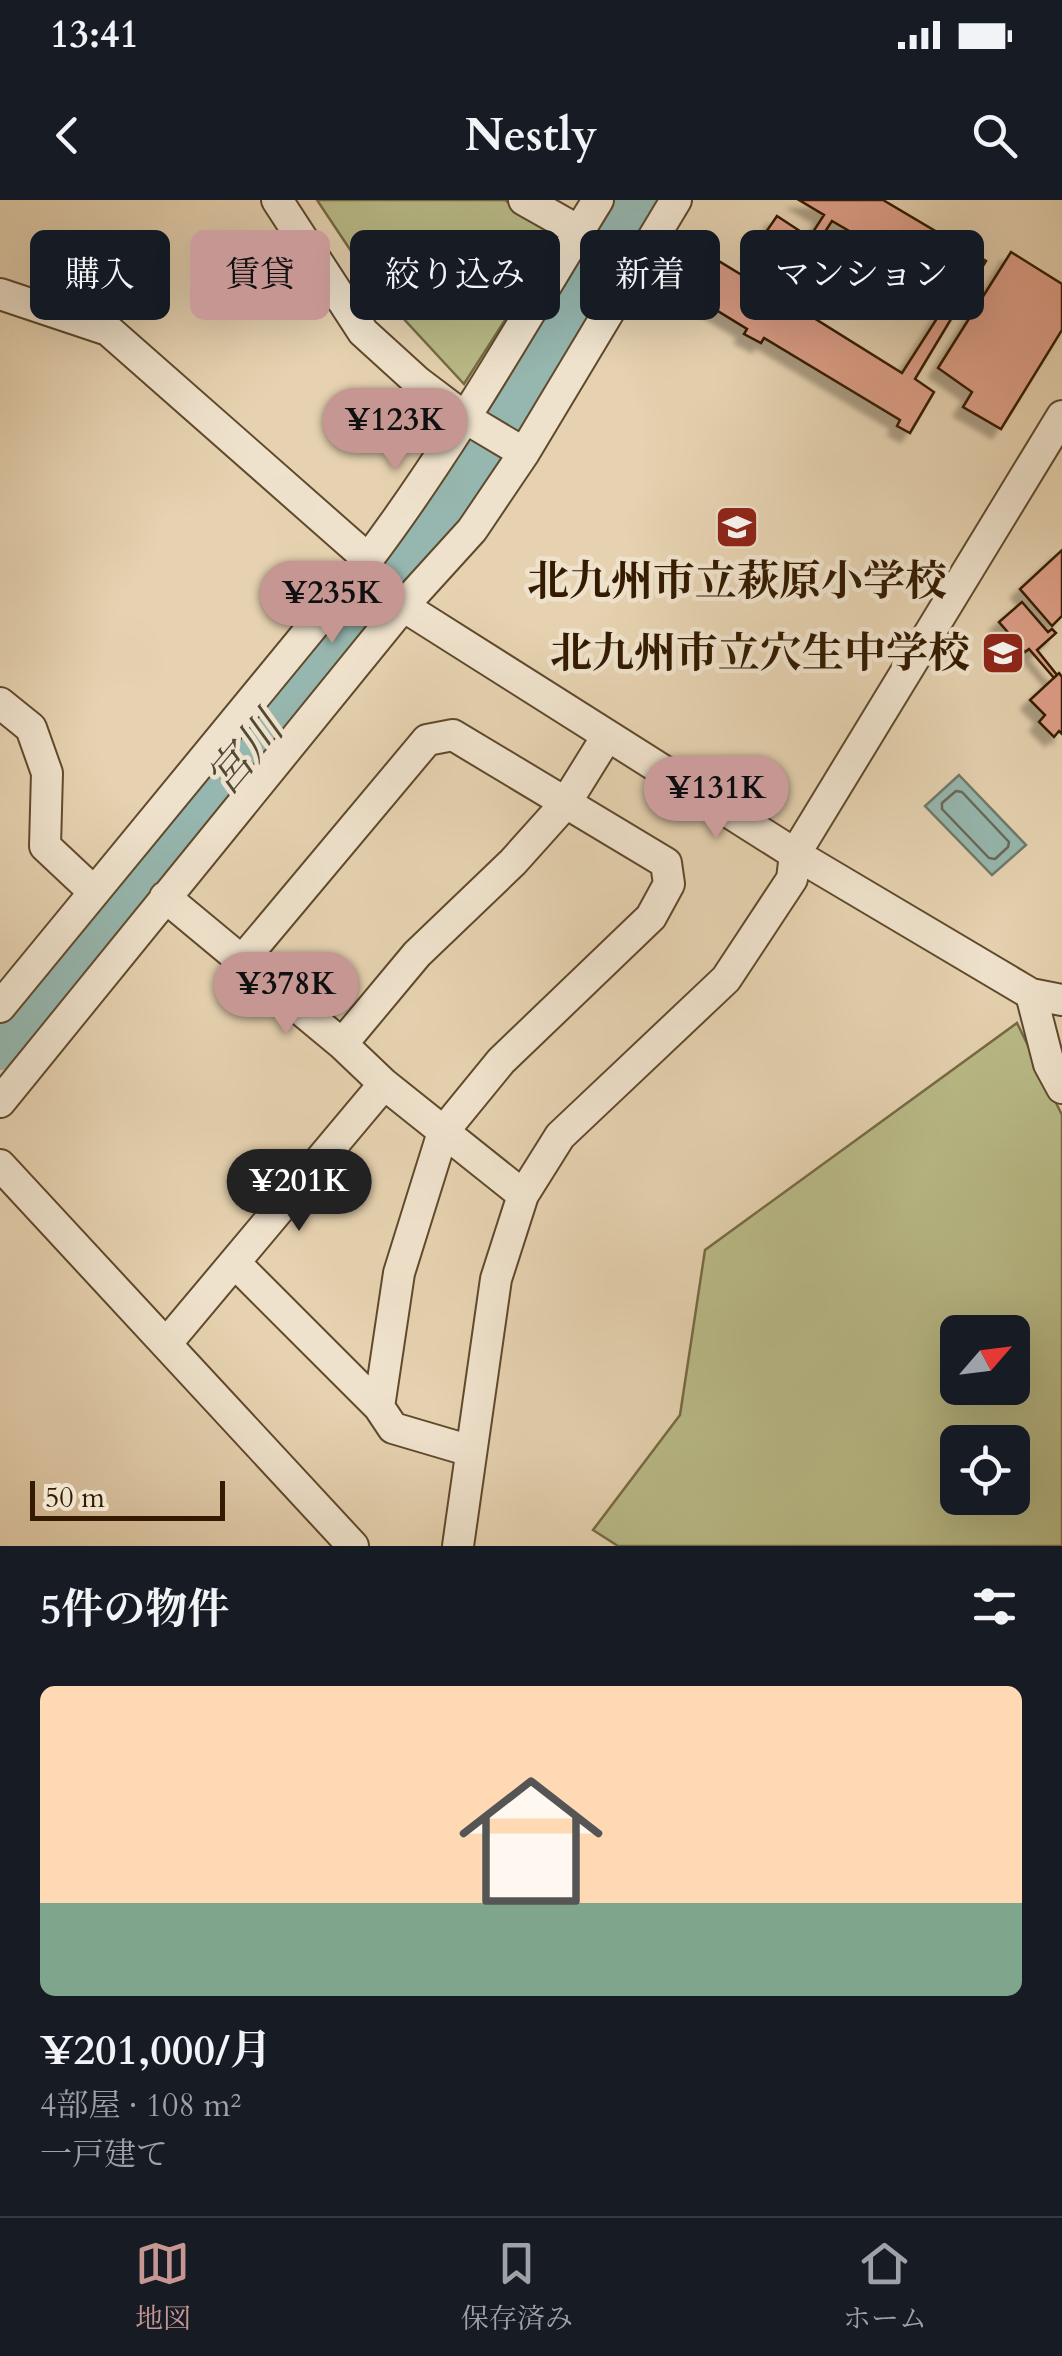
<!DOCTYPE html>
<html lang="ja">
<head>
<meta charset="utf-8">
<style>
	:root { --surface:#171b24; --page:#20242c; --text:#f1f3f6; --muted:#9ea1a6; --line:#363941; --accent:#c59692 }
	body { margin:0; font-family:Cardo,"Noto Serif JP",serif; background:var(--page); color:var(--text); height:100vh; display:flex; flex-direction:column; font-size:38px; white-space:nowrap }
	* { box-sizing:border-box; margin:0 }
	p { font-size:32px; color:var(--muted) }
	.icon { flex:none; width:55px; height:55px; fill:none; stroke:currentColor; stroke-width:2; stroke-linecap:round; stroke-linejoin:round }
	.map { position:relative; height:1346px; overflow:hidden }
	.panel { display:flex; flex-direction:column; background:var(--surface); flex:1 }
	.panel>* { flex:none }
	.banner { position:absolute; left:30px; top:30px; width:1002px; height:90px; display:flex; gap:20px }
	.needle { width:65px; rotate:62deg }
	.tools { position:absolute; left:940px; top:1115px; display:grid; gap:20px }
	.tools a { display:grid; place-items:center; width:90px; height:90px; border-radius:15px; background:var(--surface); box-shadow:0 10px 40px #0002; font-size:50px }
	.scale { position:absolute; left:30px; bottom:25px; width:195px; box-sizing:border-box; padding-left:10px; border:5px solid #341b00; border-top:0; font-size:28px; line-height:35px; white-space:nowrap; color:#341b00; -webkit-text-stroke:8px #efe2cc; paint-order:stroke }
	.price { position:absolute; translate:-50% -85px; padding:0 22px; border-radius:35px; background:var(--accent); color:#111; font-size:32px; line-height:65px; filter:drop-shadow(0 2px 5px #0008) }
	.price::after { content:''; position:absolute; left:50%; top:60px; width:30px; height:22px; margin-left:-15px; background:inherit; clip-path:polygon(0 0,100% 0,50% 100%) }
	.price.selected { background:#222; color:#fff }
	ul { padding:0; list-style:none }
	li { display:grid; align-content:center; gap:20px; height:530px; padding:0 40px }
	li span { display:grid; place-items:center; height:310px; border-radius:15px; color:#555 }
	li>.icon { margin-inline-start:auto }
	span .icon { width:180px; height:180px; fill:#fffc; stroke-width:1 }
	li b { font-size:42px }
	h2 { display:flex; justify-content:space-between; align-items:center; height:120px; padding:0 40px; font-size:42px }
	.pill { padding:0 35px; border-radius:15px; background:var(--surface); box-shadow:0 10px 40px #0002; font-size:35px; line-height:90px }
	.pill.selected { background:var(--accent); color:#111 }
	.status { display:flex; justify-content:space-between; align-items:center; height:70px; padding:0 50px; background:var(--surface); direction:ltr }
	.status svg { height:28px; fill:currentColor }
	header { display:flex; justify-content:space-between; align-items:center; height:130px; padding:0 40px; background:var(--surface); font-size:45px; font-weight:700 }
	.tab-bar { display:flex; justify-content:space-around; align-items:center; height:140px; border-top:2px solid var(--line); background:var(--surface); font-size:28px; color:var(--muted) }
	.tab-bar a { display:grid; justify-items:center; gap:5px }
	.tab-bar .selected { color:var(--accent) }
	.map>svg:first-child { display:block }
</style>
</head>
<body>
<div class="status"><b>13:41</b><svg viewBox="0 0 49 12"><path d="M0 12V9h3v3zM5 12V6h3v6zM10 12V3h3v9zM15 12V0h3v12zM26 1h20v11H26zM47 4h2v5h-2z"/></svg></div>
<header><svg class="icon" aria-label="back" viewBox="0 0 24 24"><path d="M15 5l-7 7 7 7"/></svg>Nestly<svg class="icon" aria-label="search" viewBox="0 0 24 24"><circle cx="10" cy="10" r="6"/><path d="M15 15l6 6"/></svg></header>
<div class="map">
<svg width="1062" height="1346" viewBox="0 0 1062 1346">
	<defs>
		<filter id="shadow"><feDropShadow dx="-9" dy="9" stdDeviation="2.5" flood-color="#0004"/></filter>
	</defs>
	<rect width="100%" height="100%" fill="#e6d2b0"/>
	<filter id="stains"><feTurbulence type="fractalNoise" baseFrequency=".002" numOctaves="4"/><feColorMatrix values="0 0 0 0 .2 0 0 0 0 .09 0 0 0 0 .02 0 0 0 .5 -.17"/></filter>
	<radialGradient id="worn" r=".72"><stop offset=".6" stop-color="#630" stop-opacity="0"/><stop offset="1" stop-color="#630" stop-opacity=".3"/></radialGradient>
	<path fill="#b9bb88" stroke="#766b44" stroke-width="2.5" fill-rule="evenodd" d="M317,0h188l52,39 -93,145 -87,-94z
		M1017,823l45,92v431h-444l-25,-16 87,-115 25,-165zM958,1132h54v56h-54zM958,1242h54v56h-54z"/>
	<path fill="#96b7af" stroke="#6f7969" stroke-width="2.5" d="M959,575l67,70 -34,30 -67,-69z"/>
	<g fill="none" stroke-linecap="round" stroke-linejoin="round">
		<path stroke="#656958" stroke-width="2.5" d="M956,591l6,1 47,50 -1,5 -13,12 -6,-1 -47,-49v-6z"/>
		<path stroke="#96b7af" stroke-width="48" d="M0,846l404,-480 84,-113 150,-253"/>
	</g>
	<path fill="#de9f88" stroke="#341b00" stroke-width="2.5" fill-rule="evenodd" filter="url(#shadow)" d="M799,0h84l103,61 -71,118 19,13 -24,41 -13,-7 3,-6 -136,-82 -3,5 -17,-9 3,-5 -70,-43 22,-37 74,45 51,-79zM832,21l122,71 -52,81 -120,-75z
		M777,16l29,19 -22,34 -31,-18z
		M1011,52l51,32v46l-61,99 -38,-22 9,-15 -34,-24z
		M1062,350v66l-10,10 -32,-37z
		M1022,402l26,30 4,-3 4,4 -19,17 20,25 -3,3 -25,-29 -4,3 -26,-30z
		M1059,473l3,4v57l-3,-3 -5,6 -15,-15 6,-7 -15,-15z"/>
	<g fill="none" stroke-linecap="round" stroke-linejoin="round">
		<g stroke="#60492c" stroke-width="34">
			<path id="minor" d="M277,0l86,132 55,50 49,37 57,34
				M524,0l55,31
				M0,94l108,36 260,229
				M403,406l392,248 236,140 31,6
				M0,503l31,25 16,45 -2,73 49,46
				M165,697l177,147 42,40 139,111
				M1031,794l18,70 13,24
				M0,807l368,-448c86,-114 155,-237 230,-359
				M342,844l75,-90 96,-92 52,-58 41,-66
				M0,902l403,-496 69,-76 52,-77 152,-253
				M0,965l353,381
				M236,1064l143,143 20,-134 44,-141 58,-71 150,-144 18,-33 -3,-21 -213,-128 -26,5 -186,222
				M166,1144l218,-260
				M379,1207l14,21 78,23
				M458,1346l38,-267 27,-84 37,-59 166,-157 66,-100 3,-25 267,-438"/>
		</g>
		<path stroke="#341b00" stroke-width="5" stroke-dasharray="8 5" stroke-linecap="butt" d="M358,78l12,-7 52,-12"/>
		<use href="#minor" stroke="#efe2cc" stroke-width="30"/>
	</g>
	<defs>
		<g id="school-square" transform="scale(2.25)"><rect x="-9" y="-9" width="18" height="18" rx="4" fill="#8f2418" stroke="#efe2cc"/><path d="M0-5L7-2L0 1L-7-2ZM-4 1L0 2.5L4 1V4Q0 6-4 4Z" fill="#fff"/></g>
	</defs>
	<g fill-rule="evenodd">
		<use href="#school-square" x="737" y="327"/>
		<use href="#school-square" x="1003" y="453"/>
	</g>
	<g text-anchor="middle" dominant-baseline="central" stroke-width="9" stroke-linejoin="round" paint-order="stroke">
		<g font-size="42" font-weight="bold" fill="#341b00" stroke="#efe2cc">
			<text x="737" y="381">北九州市立萩原小学校</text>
			<text x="970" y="453" text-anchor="end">北九州市立穴生中学校</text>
		</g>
		<g font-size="45" font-style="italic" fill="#514a35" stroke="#efe2cc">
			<text transform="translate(245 554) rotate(-50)">宮川</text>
		</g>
	</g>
	<rect width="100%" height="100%" filter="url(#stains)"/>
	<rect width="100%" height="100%" fill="url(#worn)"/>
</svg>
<div class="tools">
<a><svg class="needle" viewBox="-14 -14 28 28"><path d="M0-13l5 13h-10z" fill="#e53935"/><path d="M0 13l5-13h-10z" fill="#9ea1a6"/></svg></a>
<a><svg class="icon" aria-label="locate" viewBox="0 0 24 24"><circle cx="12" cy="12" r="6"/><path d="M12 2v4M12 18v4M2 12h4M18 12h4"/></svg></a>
</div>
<div class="scale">50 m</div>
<b class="price" style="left:395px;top:273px">¥123K</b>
<b class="price" style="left:332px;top:446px">¥235K</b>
<b class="price" style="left:716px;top:641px">¥131K</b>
<b class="price" style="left:286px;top:837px">¥378K</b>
<b class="price selected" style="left:299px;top:1034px">¥201K</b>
<div class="banner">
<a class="pill">購入</a>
<a class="pill selected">賃貸</a>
<a class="pill">絞り込み</a>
<a class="pill">新着</a>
<a class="pill">マンション</a>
</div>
</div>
<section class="panel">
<h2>5件の物件<svg class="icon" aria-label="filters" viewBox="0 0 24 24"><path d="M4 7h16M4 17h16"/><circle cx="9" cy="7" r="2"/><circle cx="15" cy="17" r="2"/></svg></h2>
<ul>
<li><span style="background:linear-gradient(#ffd9b3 70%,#7fa58c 0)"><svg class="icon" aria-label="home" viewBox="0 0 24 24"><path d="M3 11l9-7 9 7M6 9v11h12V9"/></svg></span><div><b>¥201,000/月</b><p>4部屋 · 108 m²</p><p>一戸建て</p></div></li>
</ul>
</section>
<nav class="tab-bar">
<a class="selected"><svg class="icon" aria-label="map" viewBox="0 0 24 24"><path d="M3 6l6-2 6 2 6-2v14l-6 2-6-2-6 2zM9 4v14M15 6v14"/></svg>地図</a>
<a><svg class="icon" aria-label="saved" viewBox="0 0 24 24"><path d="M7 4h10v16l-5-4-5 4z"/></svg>保存済み</a>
<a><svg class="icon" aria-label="home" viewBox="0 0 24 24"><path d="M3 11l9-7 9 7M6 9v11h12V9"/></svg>ホーム</a>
</nav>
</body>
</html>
